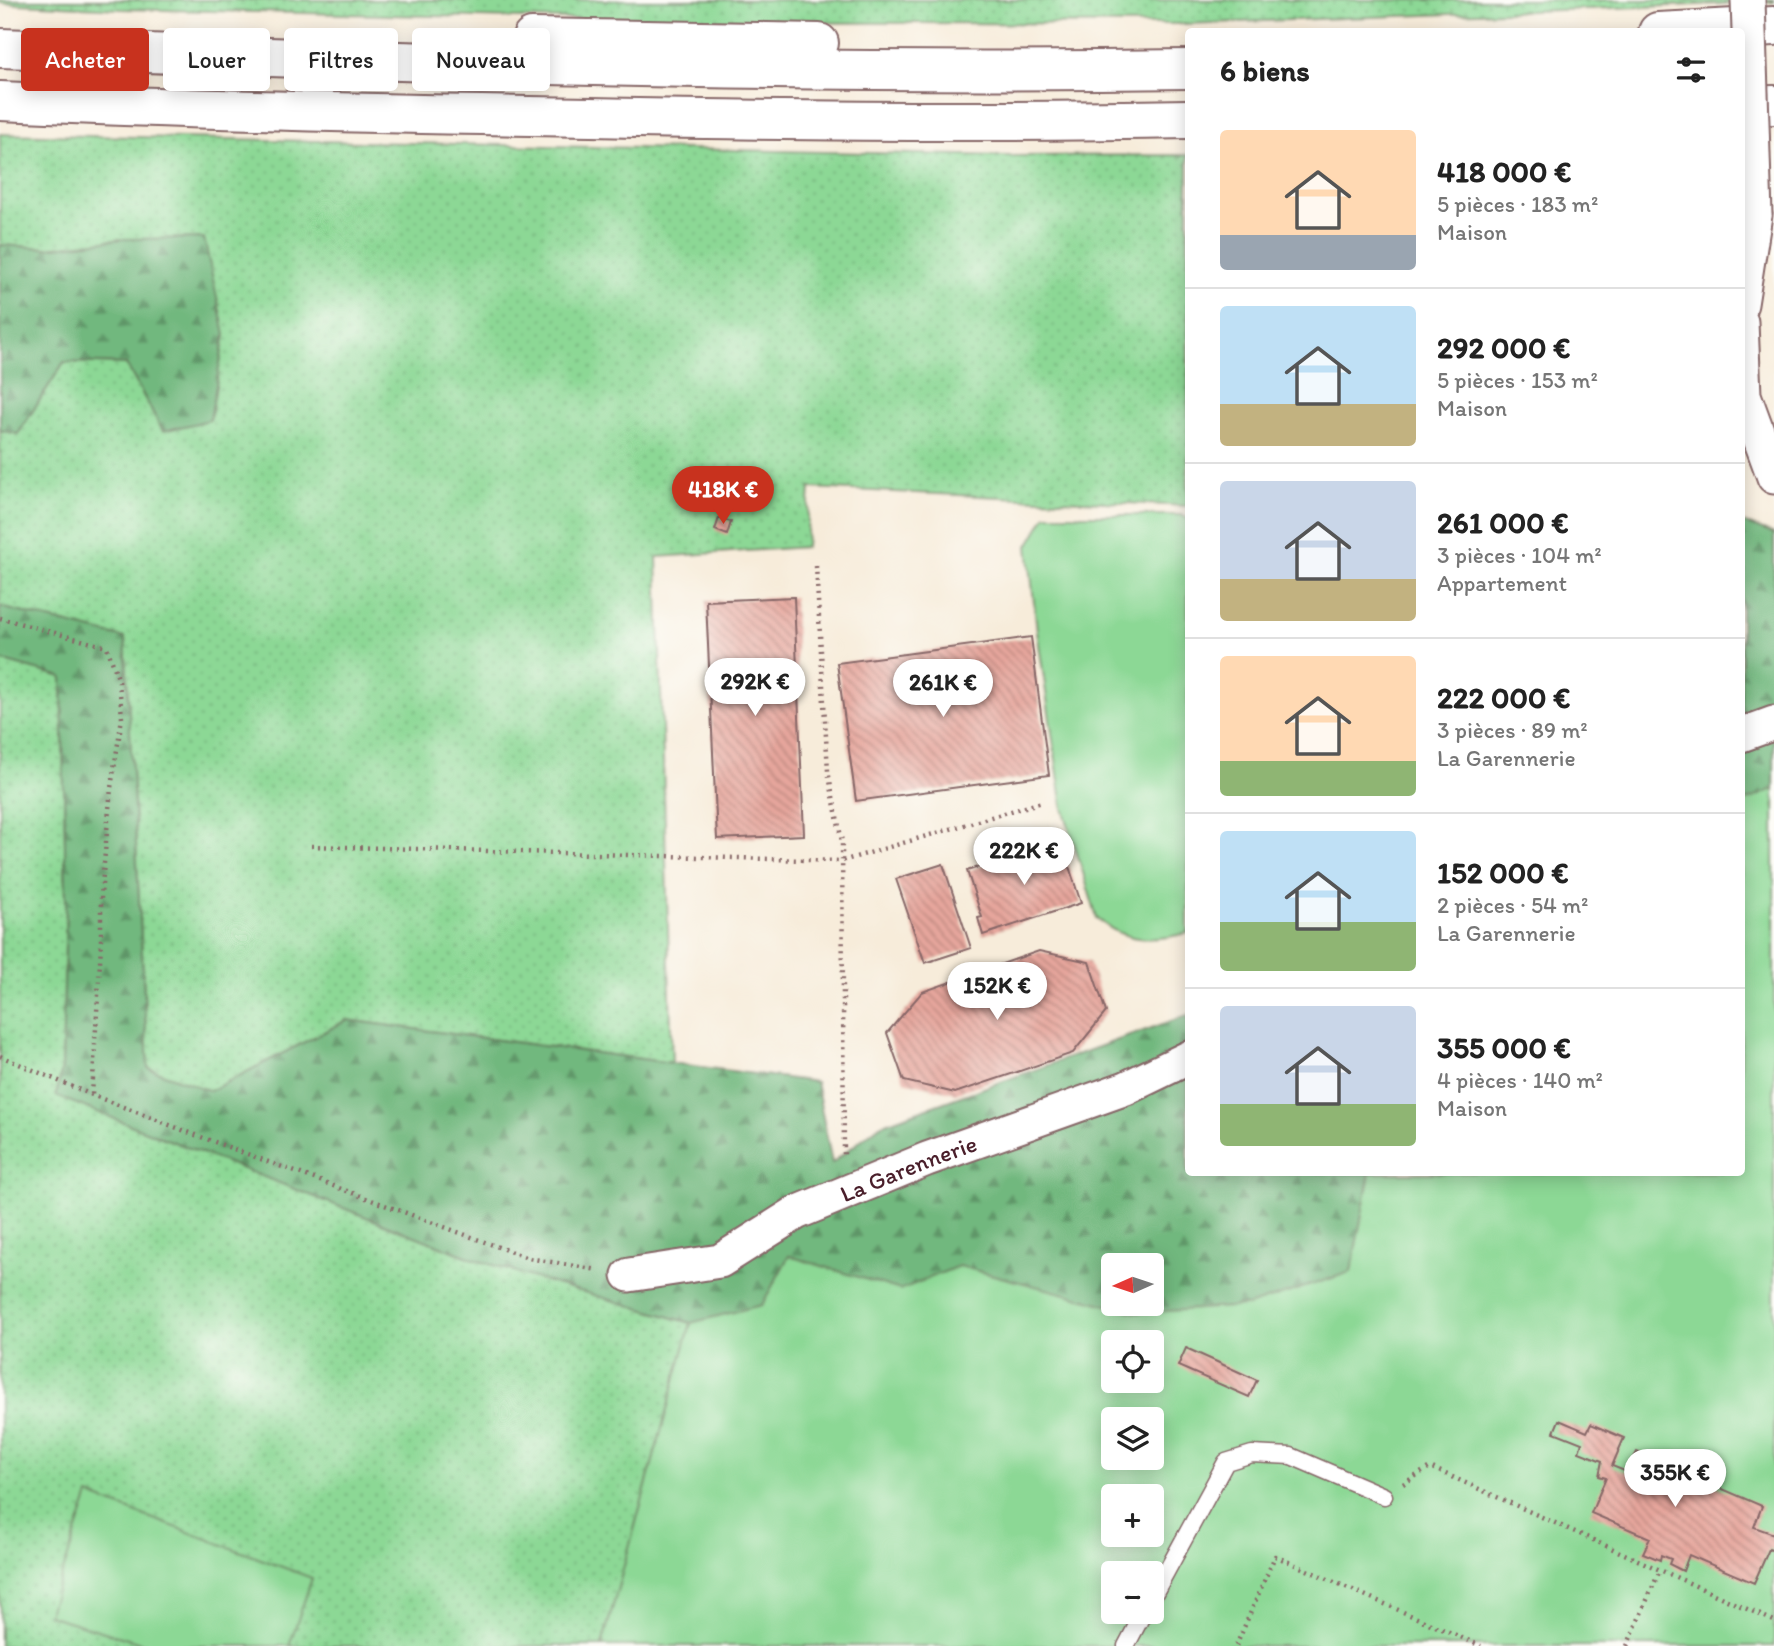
<!DOCTYPE html>
<html lang="fr">
<head>
<meta charset="utf-8">
<style>
	:root { --surface:#fff; --page:#f2f2f2; --text:#222; --muted:#767676; --line:#e0e0e0; --accent:#c8321e }
	body { margin:0; font-family:Itim,sans-serif; background:var(--page); color:var(--text); height:100vh; display:flex; flex-direction:column; font-size:26px; white-space:nowrap }
	* { box-sizing:border-box; margin:0 }
	p { font-size:23px; color:var(--muted) }
	.icon { flex:none; width:38px; height:38px; fill:none; stroke:currentColor; stroke-width:2; stroke-linecap:round; stroke-linejoin:round }
	.map { position:relative; flex:1; overflow:hidden }
	.sheet { position:absolute; left:1185px; top:28px; width:560px; height:1148px; display:flex; flex-direction:column; background:var(--surface); border-radius:7px; box-shadow:0 4px 18px #0003 }
	.sheet>* { flex:none }
	.guide { position:absolute; left:21px; top:28px; width:665px; height:63px; display:flex; gap:14px }
	.needle { width:46px; rotate:267deg }
	.buttons { position:absolute; left:1101px; top:1253px; display:grid; gap:14px }
	.buttons a { display:grid; place-items:center; width:63px; height:63px; border-radius:7px; background:var(--surface); box-shadow:0 4px 18px #0003; font-size:35px }
	.price { position:absolute; translate:-50% -60px; padding:0 16px; border-radius:24px; background:#fff; color:#222; font-size:23px; line-height:46px; filter:drop-shadow(0 2px 4px #0008) }
	.price::after { content:''; position:absolute; left:50%; top:42px; width:21px; height:16px; margin-left:-10px; background:inherit; clip-path:polygon(0 0,100% 0,50% 100%) }
	.price.current { background:var(--accent); color:#fff }
	ul { padding:0; list-style:none }
	li { display:flex; align-items:center; gap:21px; height:175px; padding:0 35px }
	li+li { border-top:2px solid var(--line) }
	li span { display:grid; place-items:center; flex:none; width:196px; height:140px; border-radius:7px; color:#555 }
	li>.icon { margin-inline-start:auto }
	span .icon { width:84px; height:84px; fill:#fffc; stroke-width:1 }
	li b { font-size:30px }
	h2 { display:flex; justify-content:space-between; align-items:center; height:84px; padding:0 35px; font-size:30px }
	.pill { padding:0 24px; border-radius:7px; background:var(--surface); box-shadow:0 4px 18px #0003; font-size:24px; line-height:63px }
	.pill.current { background:var(--accent); color:#fff }
	.map>svg:first-child { display:block }
</style>
</head>
<body>
<div class="map">
<svg width="1774" height="1646" viewBox="0 0 1774 1646">
	<defs>
		<pattern id="grass-dots" width="8" height="8" patternUnits="userSpaceOnUse" patternTransform="scale(1.75)"><rect width="8" height="8" fill="#8cd895"/><path d="M2 2h.1M6 6h.1" fill="none" stroke="#7ab981" stroke-width="1.8" stroke-linecap="round"/></pattern>
		<pattern id="forest-firs" width="22" height="20" patternUnits="userSpaceOnUse" patternTransform="scale(1.75)"><rect width="22" height="20" fill="#71b87e"/><path d="M5 1l3.5 6h-7zM16 11l3.5 6h-7z" fill="#5f9567"/></pattern>
		<pattern id="building-back-hatch" width="6" height="6" patternUnits="userSpaceOnUse" patternTransform="scale(1.75)"><rect width="6" height="6" fill="#e6a69c"/><path d="M-1 5l2 2M0 0l6 6M5-1l2 2" fill="none" stroke="#bc877f"/></pattern>
	</defs>
	<rect width="100%" height="100%" fill="#fdfcf7"/>
	<filter id="ink" filterUnits="userSpaceOnUse"><feTurbulence type="fractalNoise" baseFrequency=".0143" numOctaves="2"/><feDisplacementMap in="SourceGraphic" scale="14" xChannelSelector="R" yChannelSelector="G"/><feConvolveMatrix kernelMatrix="1 2 1 2 8 2 1 2 1" color-interpolation-filters="sRGB"/></filter>
	<filter id="wash" filterUnits="userSpaceOnUse"><feTurbulence type="fractalNoise" baseFrequency=".00686" numOctaves="4" result="noise"/><feDisplacementMap in="SourceGraphic" scale="28" xChannelSelector="R" yChannelSelector="G"/><feGaussianBlur stdDeviation="1.57" result="paint"/><feColorMatrix in="noise" values="0 0 0 0 0 0 0 0 0 0 0 0 0 0 0 0 0 1.4 0 .05"/><feComposite in="paint" operator="in"/></filter>
	<g filter="url(#wash)">
		<rect width="100%" height="100%" fill="#f7ecda"/>
		<path fill="url(#grass-dots)" stroke="#6b7c60" stroke-width="2" d="M0,0h1774v2l-588,22 -484,-2 -582,-13 -120,-6z
			M0,134l1008,22 180,-1v351l-378,-18 -4,59 -149,10 15,506 -325,-43 -137,71 -62,-23 -23,-429 -125,-32v-177l18,4 46,-72 62,2 37,67 -42,-192 -74,9 -47,-3z
			M0,660l62,16 4,227 -4,166 -6,27 418,163 217,64 -89,323h-602z"/>
		<path fill="url(#forest-firs)" stroke="#5e6c54" stroke-width="2" fill-rule="evenodd" d="M204,238l21,96 -15,86 -47,11 -37,-67 -62,-2 -46,72 -18,-4v-185l47,3 74,-9z
			M1741,522l33,12v255l-33,14z
			M0,607l125,31 23,430 62,23 137,-71 469,62 16,81 48,-38 308,-110v157l182,1 -19,99 -103,34 -111,7 -178,-47 -59,24 -111,-34 -27,49 -71,18 -160,-46 -57,-18 -418,-163 6,-27 4,-166 -4,-226 -62,-17zM1113,1265h39v39h-39z"/>
		<path fill="#8cd895" stroke="#6b7c60" stroke-width="2" fill-rule="evenodd" d="M1046,515h135l7,3v415c-34,8 -63,11 -91,-15l-34,-110 -26,-177 -9,-85z
			M1774,789v857h-1172l89,-323 71,-18 27,-49 111,34 59,-24 178,47 111,-7 103,-34 19,-99 371,-1v-369zM1113,1342h39v39h-39zM1113,1419h39v39h-39zM1113,1496h39v39h-39zM1113,1573h39v39h-39z
			M89,1495l223,83 -23,68h-138l-103,-31z"/>
		<g id="blocks">
			<path fill="url(#building-back-hatch)" d="M719,518l12,4 -4,13 -12,-5z
				M794,597l10,238 -87,4 -11,-238z
				M1031,637l18,138 -193,26 -19,-138z
				M1060,839l21,64 -98,32 -5,-17 4,-1 -15,-46z
				M943,864l28,84 -46,15 -29,-84z
				M1039,951l50,11 17,50 -33,41 -118,40 -51,-12 -17,-48 35,-41z
				M1186,1348l71,32 -8,17 -71,-31z
				M1559,1420l28,12 4,-8 33,14 -12,28 15,6 10,-20 125,54 -8,21 20,7v17l-5,-2 -15,34 -65,-28 -6,16 -14,-7 2,-5 -10,-4 -1,5 -17,-7 7,-15 -59,-25 15,-35 -7,-2 3,-15 -23,-9 3,-9 -28,-11z"/>
		</g>
	</g>
	<g filter="url(#ink)">
		<use href="#blocks" fill-opacity="0" stroke="#876768" stroke-width="2"/>
		<g fill="none" stroke-linecap="round" stroke-linejoin="round">
			<g stroke="#876768" stroke-width="19">
				<path id="service" d="M1152,1598l74,-136 26,-8 39,2 93,40
					M1126,1646l18,-34"/>
			</g>
			<g stroke="#876768" stroke-width="37">
				<g id="minor">
					<path d="M1741,304l14,-89"/>
					<path d="M1741,322l3,73 30,82"/>
					<path d="M1741,735l33,-12"/>
					<path id="s1" d="M629,1275l91,-14 76,-48 131,-54 199,-71 62,-30"/>
				</g>
			</g>
			<g stroke="#876768" stroke-width="42">
				<path id="trunk" d="M1658,32l116,-6
					M532,38l287,5
					M0,48c396,14 792,27 1188,21
					M0,101c197,9 394,13 591,16 199,4 398,6 597,2
					M1741,106l33,-1"/>
			</g>
			<path stroke="#876768" stroke-width="4.5" stroke-dasharray="2 5" stroke-linecap="butt" d="M816,566l12,205 14,71 2,315
				M0,618l107,29 12,34 3,37 -11,70 -10,107v50l-9,150
				M311,846l531,15 200,-59
				M0,1056l92,39 101,39 335,124 70,12
				M1403,1484l27,-17 344,154
				M1236,1646l39,-90 206,90
				M1627,1646l33,-76"/>
			<use href="#service" stroke="#fff" stroke-width="16"/>
			<use href="#minor" stroke="#fff" stroke-width="33"/>
			<use href="#trunk" stroke="#fff" stroke-width="38"/>
			<g stroke="#876768" stroke-width="37" stroke-linecap="butt">
				<path id="minor-bridge" d="M1748,0l7,215"/>
			</g>
			<use href="#minor-bridge" stroke="#fff" stroke-width="33"/>
		</g>
	</g>
	<g text-anchor="middle" dominant-baseline="central" stroke-width="7" stroke-linejoin="round" paint-order="stroke">
		<g font-size="24" fill="#4a1f2b" stroke="#fdfcf7">
			<text stroke="none"><textPath href="#s1" startOffset="303">La Garennerie</textPath></text>
		</g>
	</g>
</svg>
<div class="buttons">
<a><svg class="needle" viewBox="-14 -14 28 28"><path d="M0-13l5 13h-10z" fill="#e53935"/><path d="M0 13l5-13h-10z" fill="#767676"/></svg></a>
<a><svg class="icon" aria-label="locate" viewBox="0 0 24 24"><circle cx="12" cy="12" r="6"/><path d="M12 2v4M12 18v4M2 12h4M18 12h4"/></svg></a>
<a><svg class="icon" aria-label="layers" viewBox="0 0 24 24"><path d="M12 4l9 5-9 5-9-5zM3 14l9 5 9-5"/></svg></a>
<a>+</a>
<a>−</a>
</div>
<b class="price current" style="left:723px;top:526px">418K €</b>
<b class="price" style="left:755px;top:718px">292K €</b>
<b class="price" style="left:943px;top:719px">261K €</b>
<b class="price" style="left:1024px;top:887px">222K €</b>
<b class="price" style="left:997px;top:1022px">152K €</b>
<b class="price" style="left:1675px;top:1509px">355K €</b>
<div class="guide">
<a class="pill current">Acheter</a>
<a class="pill">Louer</a>
<a class="pill">Filtres</a>
<a class="pill">Nouveau</a>
</div>
<section class="sheet">
<h2>6 biens<svg class="icon" aria-label="filters" viewBox="0 0 24 24"><path d="M4 7h16M4 17h16"/><circle cx="9" cy="7" r="2"/><circle cx="15" cy="17" r="2"/></svg></h2>
<ul>
<li><span style="background:linear-gradient(#ffd9b3 75%,#9aa5b1 0)"><svg class="icon" aria-label="home" viewBox="0 0 24 24"><path d="M3 11l9-7 9 7M6 9v11h12V9"/></svg></span><div><b>418 000 €</b><p>5 pièces · 183 m²</p><p>Maison</p></div></li>
<li><span style="background:linear-gradient(#bfe0f5 70%,#c2b280 0)"><svg class="icon" aria-label="home" viewBox="0 0 24 24"><path d="M3 11l9-7 9 7M6 9v11h12V9"/></svg></span><div><b>292 000 €</b><p>5 pièces · 153 m²</p><p>Maison</p></div></li>
<li><span style="background:linear-gradient(#c9d6e8 70%,#c2b280 0)"><svg class="icon" aria-label="home" viewBox="0 0 24 24"><path d="M3 11l9-7 9 7M6 9v11h12V9"/></svg></span><div><b>261 000 €</b><p>3 pièces · 104 m²</p><p>Appartement</p></div></li>
<li><span style="background:linear-gradient(#ffd9b3 75%,#8fb573 0)"><svg class="icon" aria-label="home" viewBox="0 0 24 24"><path d="M3 11l9-7 9 7M6 9v11h12V9"/></svg></span><div><b>222 000 €</b><p>3 pièces · 89 m²</p><p>La Garennerie</p></div></li>
<li><span style="background:linear-gradient(#bfe0f5 65%,#8fb573 0)"><svg class="icon" aria-label="home" viewBox="0 0 24 24"><path d="M3 11l9-7 9 7M6 9v11h12V9"/></svg></span><div><b>152 000 €</b><p>2 pièces · 54 m²</p><p>La Garennerie</p></div></li>
<li><span style="background:linear-gradient(#c9d6e8 70%,#8fb573 0)"><svg class="icon" aria-label="home" viewBox="0 0 24 24"><path d="M3 11l9-7 9 7M6 9v11h12V9"/></svg></span><div><b>355 000 €</b><p>4 pièces · 140 m²</p><p>Maison</p></div></li>
</ul>
</section>
</div>
</body>
</html>
